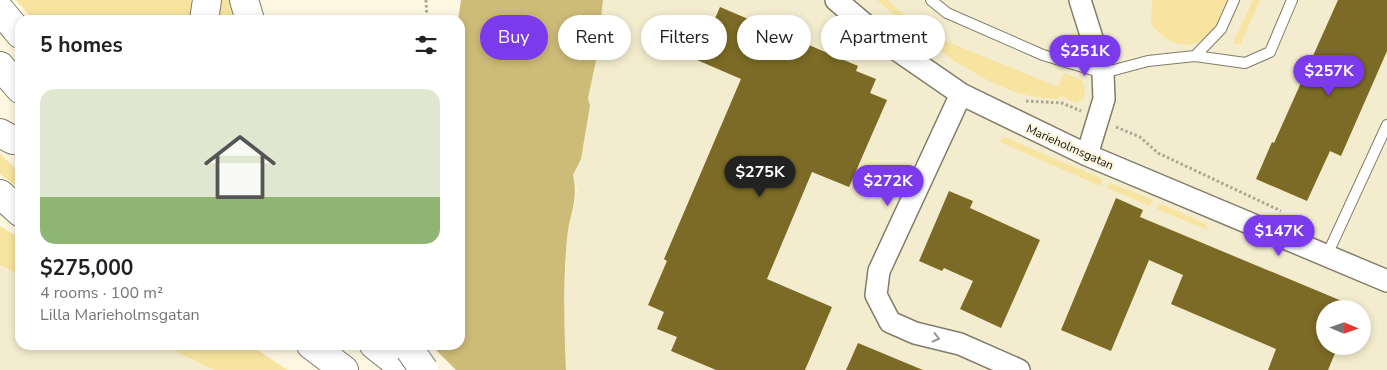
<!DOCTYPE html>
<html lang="en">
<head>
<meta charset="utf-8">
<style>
	:root { --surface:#fff; --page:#f2f2f2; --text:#202124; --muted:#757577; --accent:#7c3aed }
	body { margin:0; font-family:"Nunito Sans",sans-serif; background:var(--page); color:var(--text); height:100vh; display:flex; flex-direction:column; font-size:19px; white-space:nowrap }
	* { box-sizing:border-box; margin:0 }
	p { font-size:16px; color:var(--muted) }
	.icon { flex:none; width:28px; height:28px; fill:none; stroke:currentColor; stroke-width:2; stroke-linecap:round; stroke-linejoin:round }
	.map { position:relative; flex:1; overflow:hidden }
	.drawer { position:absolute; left:15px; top:15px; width:450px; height:335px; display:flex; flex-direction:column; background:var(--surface); border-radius:15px; box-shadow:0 2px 8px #0003 }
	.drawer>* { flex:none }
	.guide { position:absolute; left:480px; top:15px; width:475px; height:45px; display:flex; gap:10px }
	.needle { width:32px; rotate:92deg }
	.buttons { position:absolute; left:1316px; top:300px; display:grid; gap:10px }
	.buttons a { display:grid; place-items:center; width:55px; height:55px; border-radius:50%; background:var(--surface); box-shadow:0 2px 8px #0003; font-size:25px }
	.price { position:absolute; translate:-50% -42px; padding:0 11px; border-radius:18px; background:var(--accent); color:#fff; font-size:16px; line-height:32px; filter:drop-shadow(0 1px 2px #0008) }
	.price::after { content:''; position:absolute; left:50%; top:30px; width:15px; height:11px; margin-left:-8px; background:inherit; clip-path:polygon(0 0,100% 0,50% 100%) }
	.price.on { background:#222; color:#fff }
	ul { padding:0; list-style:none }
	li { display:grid; align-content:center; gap:10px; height:265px; padding:0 25px }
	li span { display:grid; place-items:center; height:155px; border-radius:15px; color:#555 }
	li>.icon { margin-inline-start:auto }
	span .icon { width:90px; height:90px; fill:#fffc; stroke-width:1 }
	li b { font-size:21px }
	h2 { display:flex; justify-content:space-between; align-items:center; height:60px; padding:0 25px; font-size:21px }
	.chip { padding:0 18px; border-radius:22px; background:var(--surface); box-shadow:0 2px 8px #0003; font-size:18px; line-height:45px }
	.chip.on { background:var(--accent); color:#fff }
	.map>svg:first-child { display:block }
</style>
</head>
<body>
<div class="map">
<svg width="1387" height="370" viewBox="0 0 1387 370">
	<rect width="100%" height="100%" fill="#fdf7e1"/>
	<path fill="#f4ecce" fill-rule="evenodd" d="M603,0h784v370h-821l-2,-52 3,-81 10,-46 -4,-16 8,-16 9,-53 -2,-8 9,-42zM1325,309h37v37h-37z
		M0,265l20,11v69h142l52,25h-214z"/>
	<path fill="#f7e4a0" d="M16,0h176l-2,20h-157z
		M219,0h12l5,20h-20z
		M877,0h10l37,32 134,55 6,-14 18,7 3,9 -1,9 -8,5 -15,-7 -4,3c-12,-1 -27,-2 -39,-6 -48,-16 -103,-59 -141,-93z
		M1152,0h77c-4,11 -8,23 -16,32 -19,22 -48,13 -62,-9z
		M1253,0h7l-20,45 -7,-2z
		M1002,136l101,43 -3,7 -100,-44z
		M0,153l20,21v15l-20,-15z
		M1111,183l42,17 -3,6 -43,-18 1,-4z
		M1159,203l47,21 1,6 -50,-21z
		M0,226l20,12v38l-20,-11z
		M162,345h88l38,25h-74z"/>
	<path fill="#cdbb78" d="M461,0h142l-6,56 -9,42 2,8 -9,53 -8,16c6,26 -4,39 -6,64 -4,43 -3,87 -1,131h-159l6,-25h47v-325h-2z"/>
	<path fill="#fdf7e1" d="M411,345h20l25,25h-51z"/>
	<path fill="#7c6b26" d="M1338,0h49v51l-46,105 -11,-5 -23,50 -51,-22 16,-37 2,1z
		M720,7l138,59 -2,5 20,8 -6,14 17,7 -38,87 -37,-15 -45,107 65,28 -27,63h-89l-45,-19 6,-14 -20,-8 7,-17 -16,-7 19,-44 -3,-2 77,-180 -44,-19z
		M949,191l24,10 -3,7 70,32 -39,88 -41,-19 13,-28 -29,-13 -2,3 -23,-10z
		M1116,198l27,12 -3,7 221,92h-36v37h13l-10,24h-60l8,-21 -105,-45 12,-29 -34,-15 -38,91 -50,-21z
		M858,343l65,27h-77z"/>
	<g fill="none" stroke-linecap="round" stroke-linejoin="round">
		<g stroke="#827c69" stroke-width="12">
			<path id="lane" d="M931,0l16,13 96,42 60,18 45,-12 47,-5 26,-27 13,-29
				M1195,56l50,7 25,-11 22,-52
				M1326,257l61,-132"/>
		</g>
		<g stroke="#827c69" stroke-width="24">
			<path id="street" d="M836,0l51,43 74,51 126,61 300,126
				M1080,0l23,73 1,26 -17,56
				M961,94l-82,177 -3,24 14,27 25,11 45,11 59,26"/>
		</g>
		<g stroke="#827c69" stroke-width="30">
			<path id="highway" d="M244,0l6,20
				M0,10l20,24
				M204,20l3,-20
				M0,66l20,23
				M0,133l13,7
				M0,194l20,18
				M311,345l33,25
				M374,345l32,25"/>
		</g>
		<path stroke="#aaa695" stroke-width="3" stroke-dasharray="2.5 2.5" stroke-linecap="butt" d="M426,0l1,20
			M1026,101l36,2 19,8
			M1116,127l24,10 18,16 123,58"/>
		<use href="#lane" stroke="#fff" stroke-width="10"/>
		<use href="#street" stroke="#fff" stroke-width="21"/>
		<use href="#highway" stroke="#fff" stroke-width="28"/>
		<g stroke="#827c69" stroke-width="30" stroke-linecap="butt">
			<path id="highway-bridge" d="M410,350l14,20"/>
		</g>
		<use href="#highway-bridge" stroke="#fff" stroke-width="28"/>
	</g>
	<defs><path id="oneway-chevron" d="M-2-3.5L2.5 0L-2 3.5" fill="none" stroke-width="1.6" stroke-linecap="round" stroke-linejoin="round" transform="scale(1.25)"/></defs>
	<use stroke="#969592" href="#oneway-chevron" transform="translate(936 338) rotate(14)"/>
	<g text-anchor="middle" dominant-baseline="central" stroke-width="5" stroke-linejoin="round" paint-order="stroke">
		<g font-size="12" fill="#16140c" stroke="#fdf7e1">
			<text transform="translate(1070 147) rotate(24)">Marieholmsgatan</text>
		</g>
	</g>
</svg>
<div class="buttons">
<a><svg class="needle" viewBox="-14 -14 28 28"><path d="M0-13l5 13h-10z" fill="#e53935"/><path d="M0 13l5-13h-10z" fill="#757577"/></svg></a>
</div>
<b class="price" style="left:1085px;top:77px">$251K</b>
<b class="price" style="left:1329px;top:97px">$257K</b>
<b class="price on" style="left:760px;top:198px">$275K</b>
<b class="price" style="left:888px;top:207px">$272K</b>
<b class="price" style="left:1279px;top:257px">$147K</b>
<div class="guide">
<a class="chip on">Buy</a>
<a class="chip">Rent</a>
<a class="chip">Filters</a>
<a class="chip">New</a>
<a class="chip">Apartment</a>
</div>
<section class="drawer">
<h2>5 homes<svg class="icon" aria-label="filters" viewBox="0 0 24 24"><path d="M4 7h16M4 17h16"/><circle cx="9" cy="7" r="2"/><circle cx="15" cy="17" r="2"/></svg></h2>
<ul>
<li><span style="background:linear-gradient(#dfe7d0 70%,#8fb573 0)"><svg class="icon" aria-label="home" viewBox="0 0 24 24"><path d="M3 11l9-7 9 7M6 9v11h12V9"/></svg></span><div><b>$275,000</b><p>4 rooms · 100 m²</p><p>Lilla Marieholmsgatan</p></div></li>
</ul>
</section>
</div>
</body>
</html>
